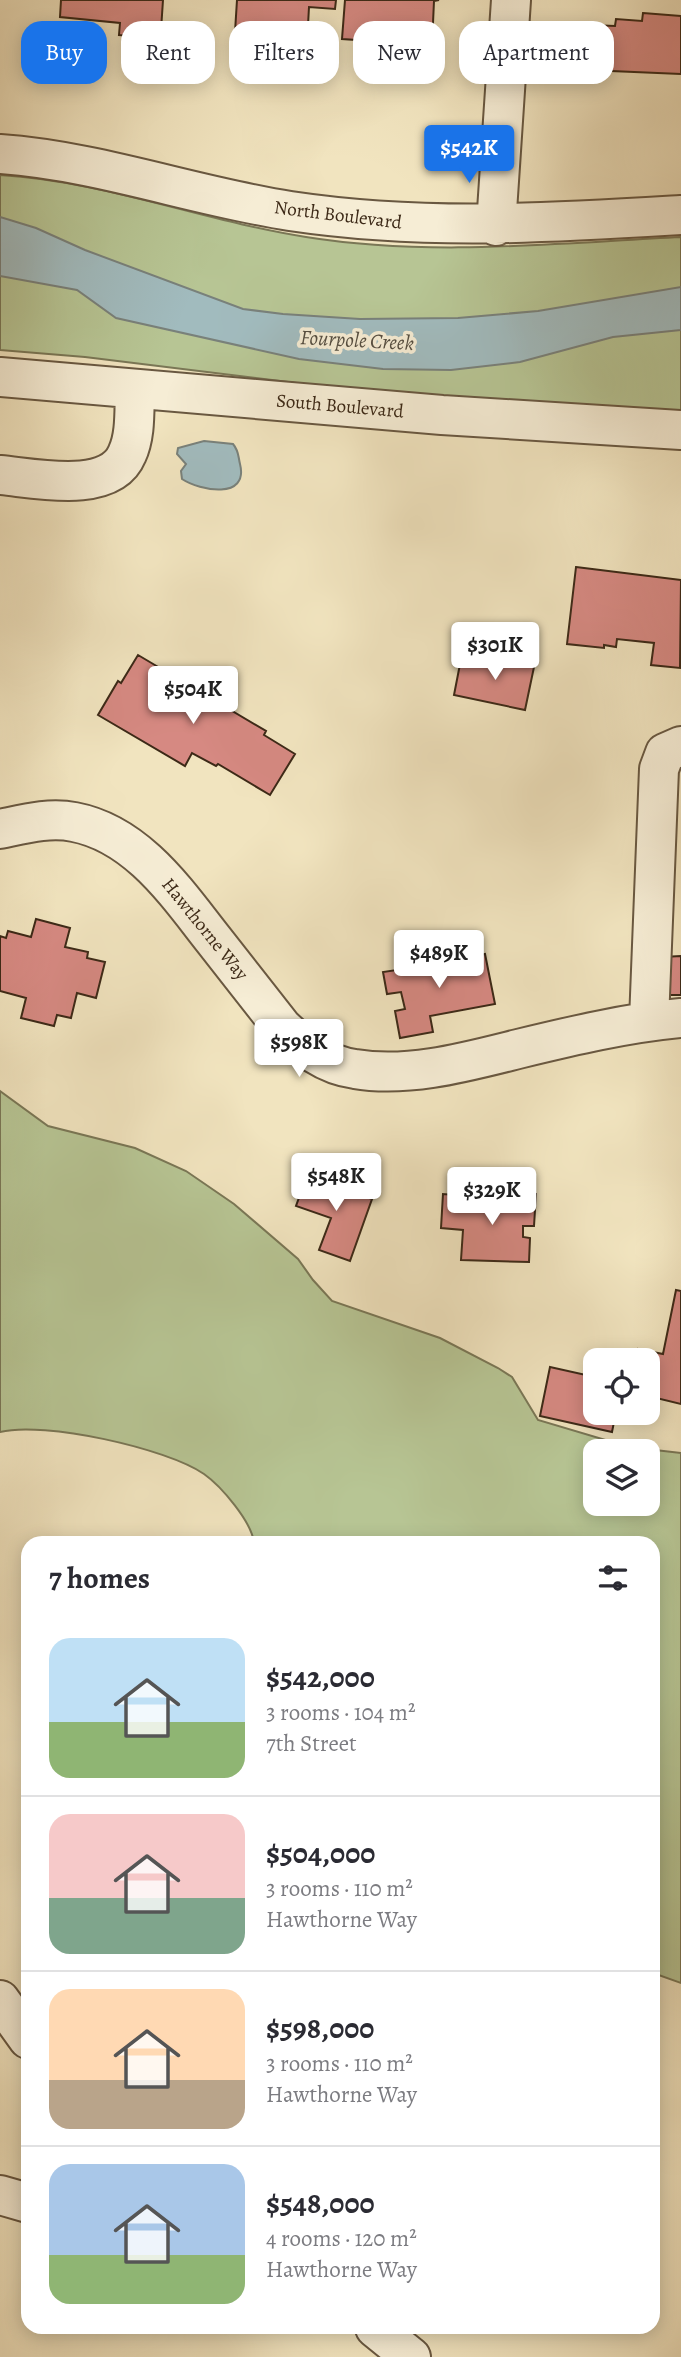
<!DOCTYPE html>
<html lang="en">
<head>
<meta charset="utf-8">
<style>
	:root { --surface:#fff; --page:#f7f7f7; --text:#2b2b33; --muted:#7c7c81; --line:#e1e1e2; --accent:#1a73e8 }
	body { margin:0; font-family:Alegreya,serif; background:var(--page); color:var(--text); height:100vh; display:flex; flex-direction:column; font-size:26px; white-space:nowrap }
	* { box-sizing:border-box; margin:0 }
	p { font-size:23px; color:var(--muted) }
	.icon { flex:none; width:38px; height:38px; fill:none; stroke:currentColor; stroke-width:2; stroke-linecap:round; stroke-linejoin:round }
	.map { position:relative; flex:1; overflow:hidden }
	.sheet { position:absolute; left:21px; top:1536px; width:639px; height:798px; display:flex; flex-direction:column; background:var(--surface); border-radius:21px; box-shadow:0 4px 18px #0003 }
	.sheet>* { flex:none }
	.hud { position:absolute; left:21px; top:21px; width:640px; height:63px; display:flex; gap:14px }
	.tools { position:absolute; left:583px; top:1348px; display:grid; gap:14px }
	.tools a { display:grid; place-items:center; width:77px; height:77px; border-radius:14px; background:var(--surface); box-shadow:0 4px 18px #0003; font-size:35px }
	.price { position:absolute; translate:-50% -60px; padding:0 16px; border-radius:7px; background:#fff; color:#222; font-size:23px; line-height:46px; filter:drop-shadow(0 2px 4px #0008) }
	.price::after { content:''; position:absolute; left:50%; top:42px; width:21px; height:16px; margin-left:-10px; background:inherit; clip-path:polygon(0 0,100% 0,50% 100%) }
	.price.active { background:var(--accent); color:#fff }
	ul { padding:0; list-style:none }
	li { display:flex; align-items:center; gap:21px; height:175px; padding:0 28px }
	li+li { border-top:2px solid var(--line) }
	li span { display:grid; place-items:center; flex:none; width:196px; height:140px; border-radius:21px; color:#555 }
	li>.icon { margin-inline-start:auto }
	span .icon { width:84px; height:84px; fill:#fffc; stroke-width:1 }
	li b { font-size:30px }
	h2 { display:flex; justify-content:space-between; align-items:center; height:84px; padding:0 28px; font-size:30px }
	.pill { padding:0 24px; border-radius:21px; background:var(--surface); box-shadow:0 4px 18px #0003; font-size:24px; line-height:63px }
	.pill.active { background:var(--accent); color:#fff }
	.map>svg:first-child { display:block }
</style>
</head>
<body>
<div class="map">
<svg width="681" height="2357" viewBox="0 0 681 2357">
	<rect width="100%" height="100%" fill="#f1e4bf"/>
	<filter id="stains"><feTurbulence type="fractalNoise" baseFrequency=".00286" numOctaves="4"/><feColorMatrix values="0 0 0 0 .2 0 0 0 0 .09 0 0 0 0 .02 0 0 0 .5 -.17"/></filter>
	<radialGradient id="worn" r=".72"><stop offset=".6" stop-color="#630" stop-opacity="0"/><stop offset="1" stop-color="#630" stop-opacity=".3"/></radialGradient>
	<path fill="#b7c594" stroke="#7a7756" stroke-width="2" fill-rule="evenodd" d="M0,175c104,6 203,46 306,62 124,20 251,6 375,0v177l-288,-19 -308,-38 -85,-7z
		M0,1091l48,35 87,22 51,23 48,33 64,55 15,21 19,21 108,37 58,30 14,9 26,43 91,27 52,6v530l-28,-10v-429l-399,-1c-2,-21 -33,-57 -50,-69 -38,-26 -160,-53 -204,-42zM595,1451h53v52h-53z"/>
	<path fill="#a1bbbe" stroke="#79817b" stroke-width="2" d="M0,217l36,11 49,22 158,59 40,5 77,5 98,-1 80,-7 143,-24v43l-68,7 -93,25 -69,8 -68,-1 -84,-10 -183,-41 -39,-28 -77,-14z
		M204,441l29,3c6,7 5,12 7,20 9,36 -40,27 -58,15l-1,-8 5,-7 -9,-10 1,-6z"/>
	<path fill="#d68982" stroke="#3c2917" stroke-width="2" d="M61,0h102l-2,30 -26,-1 -1,7 -15,-1 1,-12 -60,-6z
		M237,0h99l-1,9 -26,-2 -2,37 -26,-1 1,-4 -47,-7z
		M345,0h94l-5,1 -2,44 -90,-6z
		M643,13l38,3v58l-93,-4 3,-45 24,1 1,-7 26,2z
		M576,567l105,13 -1,88 -29,-3 3,-22 -37,-4 -1,8 -12,-2v3l-37,-4z
		M138,655l128,76 -2,4 31,19 -25,41 -52,-31 -2,2 -24,-13 -7,13 -87,-51 20,-34 3,2z
		M481,657l53,10 -9,43 -71,-15 7,-36 19,4z
		M36,919l34,9 -5,19 23,5 -1,6 18,4 -9,36 -19,-5 -6,25 -14,-3 -3,11 -33,-8 5,-20 -26,-7v-55l6,2 2,-7 23,6z
		M468,953l2,4 15,-3 10,50 -65,12 3,16 -33,6 -5,-27 10,-2 -4,-17 -14,2 -4,-22 14,-2 -1,-4z
		M681,956v39h-16l-2,-38z
		M332,1175l17,6 -3,9 26,9 -22,62 -31,-11 12,-32 -35,-12 11,-30 22,8z
		M503,1192l33,2 -2,32h-11v11l7,1 -1,24 -68,-2 2,-30 -22,-2 2,-34 24,2v7l35,2z
		M676,1290l5,1v113l-33,-8v-36h-12l2,-11 25,5z
		M550,1367l45,10v35h21l-4,20 -72,-16z"/>
	<g fill="none" stroke-linecap="round" stroke-linejoin="round">
		<g stroke="#695841" stroke-width="42">
			<path id="minor" d="M0,154c99,7 193,42 290,57 134,20 257,12 391,4
				M496,226l15,-226
				M0,377l442,38 239,15
				M0,475c35,3 110,20 127,-21 9,-19 7,-44 8,-65
				M0,829c24,-5 49,-12 74,-7 63,12 102,70 139,117 23,29 46,59 69,88 21,20 43,38 73,42 53,9 111,-7 163,-20 54,-13 108,-26 163,-31
				M649,1021l10,-252 6,-16 16,-7
				M0,2000l28,39
				M0,2195l28,8
				M375,2328l36,29"/>
		</g>
		<use href="#minor" stroke="#f6edd5" stroke-width="38"/>
	</g>
	<g text-anchor="middle" dominant-baseline="central" stroke-width="7" stroke-linejoin="round" paint-order="stroke">
		<g font-size="19" fill="#3c2917" stroke="#f6edd5">
			<text transform="translate(338 215) rotate(7)">North Boulevard</text>
			<text transform="translate(340 406) rotate(5)">South Boulevard</text>
			<text transform="translate(205 929) rotate(51)">Hawthorne Way</text>
		</g>
		<g font-size="21" font-style="italic" fill="#554e41" stroke="#f6edd5">
			<text transform="translate(357 340) rotate(3)">Fourpole Creek</text>
		</g>
	</g>
	<rect width="100%" height="100%" filter="url(#stains)"/>
	<rect width="100%" height="100%" fill="url(#worn)"/>
</svg>
<div class="tools">
<a><svg class="icon" aria-label="locate" viewBox="0 0 24 24"><circle cx="12" cy="12" r="6"/><path d="M12 2v4M12 18v4M2 12h4M18 12h4"/></svg></a>
<a><svg class="icon" aria-label="layers" viewBox="0 0 24 24"><path d="M12 4l9 5-9 5-9-5zM3 14l9 5 9-5"/></svg></a>
</div>
<b class="price active" style="left:469px;top:185px">$542K</b>
<b class="price" style="left:495px;top:682px">$301K</b>
<b class="price" style="left:193px;top:726px">$504K</b>
<b class="price" style="left:439px;top:990px">$489K</b>
<b class="price" style="left:299px;top:1079px">$598K</b>
<b class="price" style="left:336px;top:1213px">$548K</b>
<b class="price" style="left:492px;top:1227px">$329K</b>
<div class="hud">
<a class="pill active">Buy</a>
<a class="pill">Rent</a>
<a class="pill">Filters</a>
<a class="pill">New</a>
<a class="pill">Apartment</a>
</div>
<section class="sheet">
<h2>7 homes<svg class="icon" aria-label="filters" viewBox="0 0 24 24"><path d="M4 7h16M4 17h16"/><circle cx="9" cy="7" r="2"/><circle cx="15" cy="17" r="2"/></svg></h2>
<ul>
<li><span style="background:linear-gradient(#bfe0f5 60%,#8fb573 0)"><svg class="icon" aria-label="home" viewBox="0 0 24 24"><path d="M3 11l9-7 9 7M6 9v11h12V9"/></svg></span><div><b>$542,000</b><p>3 rooms · 104 m²</p><p>7th Street</p></div></li>
<li><span style="background:linear-gradient(#f6c9c9 60%,#7fa58c 0)"><svg class="icon" aria-label="home" viewBox="0 0 24 24"><path d="M3 11l9-7 9 7M6 9v11h12V9"/></svg></span><div><b>$504,000</b><p>3 rooms · 110 m²</p><p>Hawthorne Way</p></div></li>
<li><span style="background:linear-gradient(#ffd9b3 65%,#b9a48a 0)"><svg class="icon" aria-label="home" viewBox="0 0 24 24"><path d="M3 11l9-7 9 7M6 9v11h12V9"/></svg></span><div><b>$598,000</b><p>3 rooms · 110 m²</p><p>Hawthorne Way</p></div></li>
<li><span style="background:linear-gradient(#a9c7e8 65%,#8fb573 0)"><svg class="icon" aria-label="home" viewBox="0 0 24 24"><path d="M3 11l9-7 9 7M6 9v11h12V9"/></svg></span><div><b>$548,000</b><p>4 rooms · 120 m²</p><p>Hawthorne Way</p></div></li>
</ul>
</section>
</div>
</body>
</html>
